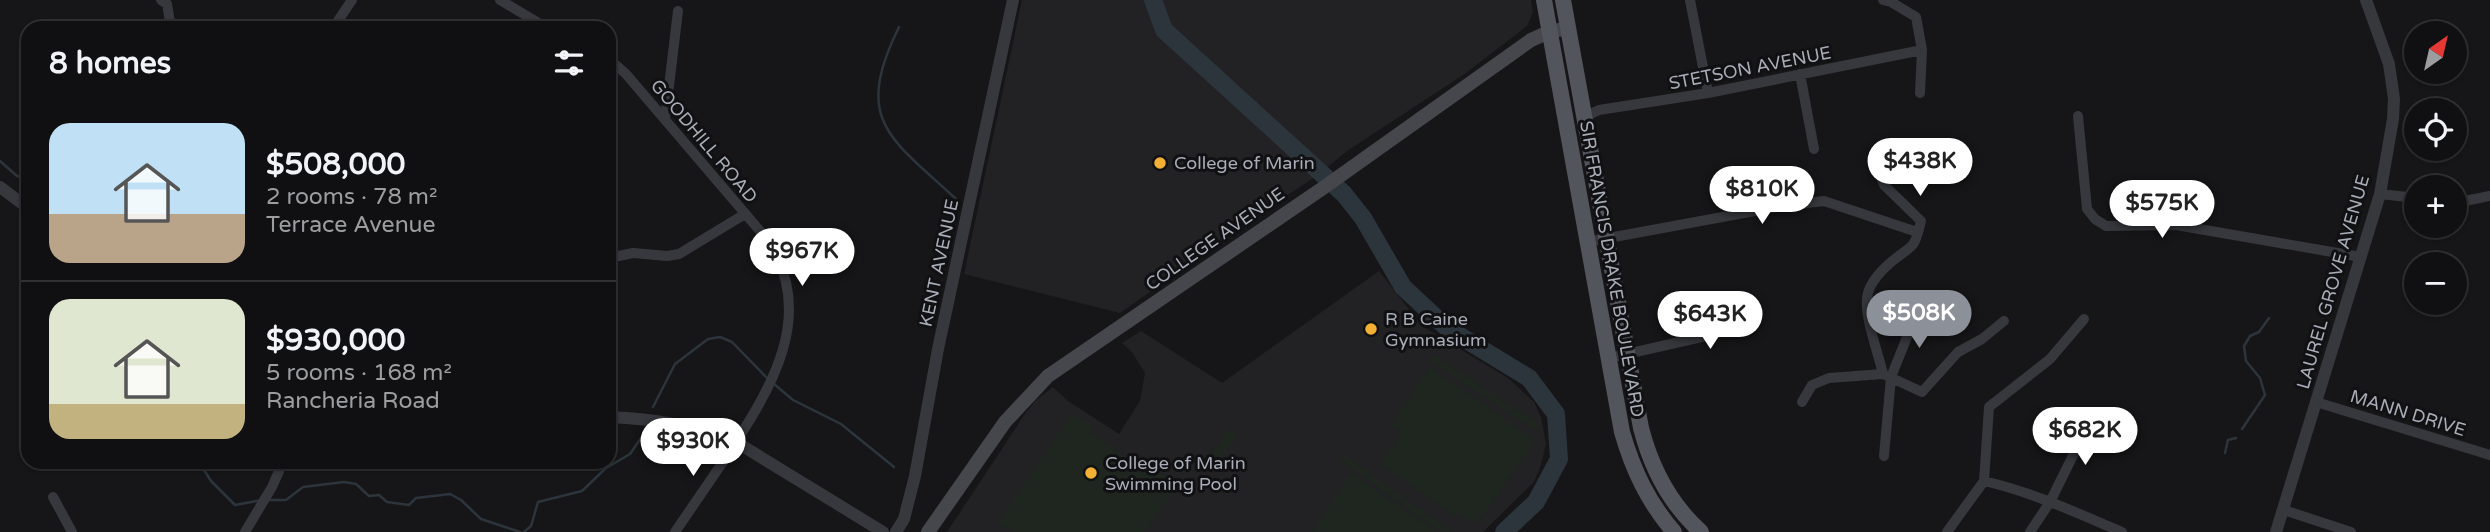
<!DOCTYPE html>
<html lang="en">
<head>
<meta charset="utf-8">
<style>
	:root { --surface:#101012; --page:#19191b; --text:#f1f3f6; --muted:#9c9d9f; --line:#303032; --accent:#8c9099 }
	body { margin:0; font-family:"Varela Round",sans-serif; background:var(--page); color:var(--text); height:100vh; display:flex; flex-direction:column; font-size:26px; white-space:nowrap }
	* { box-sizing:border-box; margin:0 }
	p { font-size:23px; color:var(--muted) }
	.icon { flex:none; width:38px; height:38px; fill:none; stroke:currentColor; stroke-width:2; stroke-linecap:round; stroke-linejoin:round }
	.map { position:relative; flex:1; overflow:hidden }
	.side { position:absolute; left:21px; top:21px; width:595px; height:448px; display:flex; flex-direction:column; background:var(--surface); border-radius:21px; box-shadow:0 2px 5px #0004,0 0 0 2px var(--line) }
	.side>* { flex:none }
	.needle { width:46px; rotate:34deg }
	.tools { position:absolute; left:2404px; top:21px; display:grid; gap:14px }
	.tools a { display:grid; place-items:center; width:63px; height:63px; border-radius:50%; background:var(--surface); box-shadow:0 2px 5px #0004,0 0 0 2px var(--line); font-size:35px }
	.price { position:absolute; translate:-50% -60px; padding:0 16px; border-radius:24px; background:#fff; color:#222; font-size:23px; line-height:46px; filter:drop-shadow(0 2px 4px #0008) }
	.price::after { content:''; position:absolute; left:50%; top:42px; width:21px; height:16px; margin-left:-10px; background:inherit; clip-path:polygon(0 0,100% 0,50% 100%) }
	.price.active { background:var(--accent); color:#fff }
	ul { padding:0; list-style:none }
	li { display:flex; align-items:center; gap:21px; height:175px; padding:0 28px }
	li+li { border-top:2px solid var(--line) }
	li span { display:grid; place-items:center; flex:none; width:196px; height:140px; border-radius:21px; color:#555 }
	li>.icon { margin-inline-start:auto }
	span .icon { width:84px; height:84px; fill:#fffc; stroke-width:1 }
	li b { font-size:30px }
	h2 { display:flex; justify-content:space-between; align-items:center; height:84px; padding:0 28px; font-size:30px }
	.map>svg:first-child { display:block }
</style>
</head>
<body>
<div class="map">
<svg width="2490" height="532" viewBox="0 0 2490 532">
	<rect width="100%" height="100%" fill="#161618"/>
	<path fill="#222225" d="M1022,0h509l2,12 -6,14 -61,47 -119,78 -29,24 -35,23 -163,115 -156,-39z
		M1379,271l43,55 86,52 26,24 7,15 5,27 -5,21 -7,17 -51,50h-536l78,-118 10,-13 18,-14 15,14 51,33 21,-33 5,-28 -13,-21 -10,-9 19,-12 81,52z"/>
	<path fill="#1e261f" d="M1435,355l105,70 -4,6 -106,-70z
		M1430,367l106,73 -57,81 -9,2 -14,-10 -2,3 -74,-52 21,-31 -10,-8z
		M1072,413l21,14 -3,5 64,43 3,-4 21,14 -33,47h-133l-14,-9z
		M1229,428l7,6v4l-18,25 -3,3 -10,-2z
		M1344,454l108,78h-12l-100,-72z
		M1351,473l86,59h-125z"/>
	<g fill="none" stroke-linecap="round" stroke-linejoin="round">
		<path stroke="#2c353c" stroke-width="2.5" d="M899,27c-47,95 -8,111 58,173
			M0,161l17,15 11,2
			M774,384l19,16 48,24 53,43
			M653,407l22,-43 33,-25 12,-2 12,5 37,38
			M2242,429l23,-34 -5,-17 -14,-17 -2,-15 6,-10 9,-4 10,-14
			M2225,453l3,-13 8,-2
			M199,462l12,19 24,24 27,-5
			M269,500h17l17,-13 41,-5 12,2 13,12 10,-1 8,7 22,3 7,-7 34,-4 11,6 20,19 39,13
			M524,532l7,-6 7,-24 44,-11 24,-23 24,-14 11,-16"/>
		<path stroke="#2c353c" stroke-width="18" d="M1153,0l11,30 180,164 19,24 40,69 44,41 82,50 27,36 3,45 -23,43 -32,30"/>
		<path stroke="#37383d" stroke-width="10" d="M161,0l6,4 4,24
			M500,0l47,28
			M1690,0l18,93
			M1883,0l8,2 25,15 6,33 -2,43
			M333,28l19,-28
			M609,59l17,15 140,164c53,76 4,152 -39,218 -17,25 -35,51 -52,76
			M1800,74l14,75
			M2078,116l9,93 8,10 11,7 70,-1 185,32
			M1584,117l15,-7 109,-17 214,-43
			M665,119l13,-108
			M1943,172l-27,3 -29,-4 -6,6 3,8 37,36c-7,31 -9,23 -31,42 -9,8 -19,18 -22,30 -6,18 11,62 15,81l39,18 36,-40 24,-13 22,-18
			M2380,194l37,4
			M2455,203l35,-7
			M1587,242l195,-36 42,-5 93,31
			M609,258l24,-5 34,3 12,-2 66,-40
			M1609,358l106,-24 37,-15
			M1802,402l10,-17 17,-7 54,-4
			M2316,402l174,53
			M1884,456l7,-79 24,-60 8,-9 24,-11
			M1984,481l5,-74 61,-48 34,-40
			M53,497l19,35
			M2284,510l67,22
			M245,532l27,-45 11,-25
			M1947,532l37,-51c48,11 93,32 138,51
			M2030,532l20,-30 42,-85"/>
		<path stroke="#37383d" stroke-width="12" d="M0,187l28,21
			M609,417c45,2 85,8 127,25l147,90
			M896,532l8,-13 11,-43 23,-127 75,-349
			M2276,532l104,-338 13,-75 1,-20 -5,-35 -23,-64"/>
		<path stroke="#45474d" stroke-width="14" d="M928,532l77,-110 43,-46 275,-188 208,-148 18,-8 19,-4"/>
		<path stroke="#53555c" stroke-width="16" d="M1544,0l78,432c11,38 26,70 52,100
			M1563,0l78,428c10,39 29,76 60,104"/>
	</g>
	<g fill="#f2b134" stroke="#111113" stroke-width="2.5">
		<circle cx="1160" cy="163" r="7"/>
		<circle cx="1371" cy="329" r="7"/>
		<circle cx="1091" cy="473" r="7"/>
	</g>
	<g text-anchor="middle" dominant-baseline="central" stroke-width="6" stroke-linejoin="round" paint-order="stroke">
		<g font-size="18" fill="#a8adb8" stroke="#111113">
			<text transform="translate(1750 68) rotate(-11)">STETSON AVENUE</text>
			<text transform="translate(704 141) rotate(50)">GOODHILL ROAD</text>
			<text transform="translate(1215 239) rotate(-35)">COLLEGE AVENUE</text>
			<text transform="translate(939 263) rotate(-78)">KENT AVENUE</text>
			<text transform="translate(1612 269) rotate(80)">SIR FRANCIS DRAKE BOULEVARD</text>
			<text transform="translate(2333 282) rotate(-74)">LAUREL GROVE AVENUE</text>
			<text transform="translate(2408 413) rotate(17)">MANN DRIVE</text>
		</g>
		<g font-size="18" fill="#a8adb8" stroke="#111113" text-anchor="start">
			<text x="1174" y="163">College of Marin</text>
			<text x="1385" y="319">R B Caine<tspan x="1385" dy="21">Gymnasium</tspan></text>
			<text x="1105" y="463">College of Marin<tspan x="1105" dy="21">Swimming Pool</tspan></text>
		</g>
	</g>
</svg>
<div class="tools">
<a><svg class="needle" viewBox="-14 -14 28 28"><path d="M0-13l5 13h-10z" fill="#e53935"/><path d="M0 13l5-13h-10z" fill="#9c9d9f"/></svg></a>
<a><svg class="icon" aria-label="locate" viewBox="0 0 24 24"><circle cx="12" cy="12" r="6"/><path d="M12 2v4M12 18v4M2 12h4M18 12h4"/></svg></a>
<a>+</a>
<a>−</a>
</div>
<b class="price" style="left:1920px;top:198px">$438K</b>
<b class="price" style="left:1762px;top:226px">$810K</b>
<b class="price" style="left:2162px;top:240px">$575K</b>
<b class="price" style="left:802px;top:288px">$967K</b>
<b class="price active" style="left:1919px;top:350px">$508K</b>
<b class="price" style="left:1710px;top:351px">$643K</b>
<b class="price" style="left:2085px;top:467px">$682K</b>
<b class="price" style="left:693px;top:478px">$930K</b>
<section class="side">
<h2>8 homes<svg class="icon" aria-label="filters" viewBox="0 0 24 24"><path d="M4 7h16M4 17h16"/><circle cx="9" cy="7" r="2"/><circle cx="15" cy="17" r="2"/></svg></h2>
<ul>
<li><span style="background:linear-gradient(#bfe0f5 65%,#b9a48a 0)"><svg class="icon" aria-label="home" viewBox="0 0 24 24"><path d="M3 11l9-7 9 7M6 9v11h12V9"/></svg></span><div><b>$508,000</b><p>2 rooms · 78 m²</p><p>Terrace Avenue</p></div></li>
<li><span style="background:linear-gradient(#dfe7d0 75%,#c2b280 0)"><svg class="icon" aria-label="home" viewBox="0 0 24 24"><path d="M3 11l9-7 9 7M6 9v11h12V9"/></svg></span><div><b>$930,000</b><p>5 rooms · 168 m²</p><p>Rancheria Road</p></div></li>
</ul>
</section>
</div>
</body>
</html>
